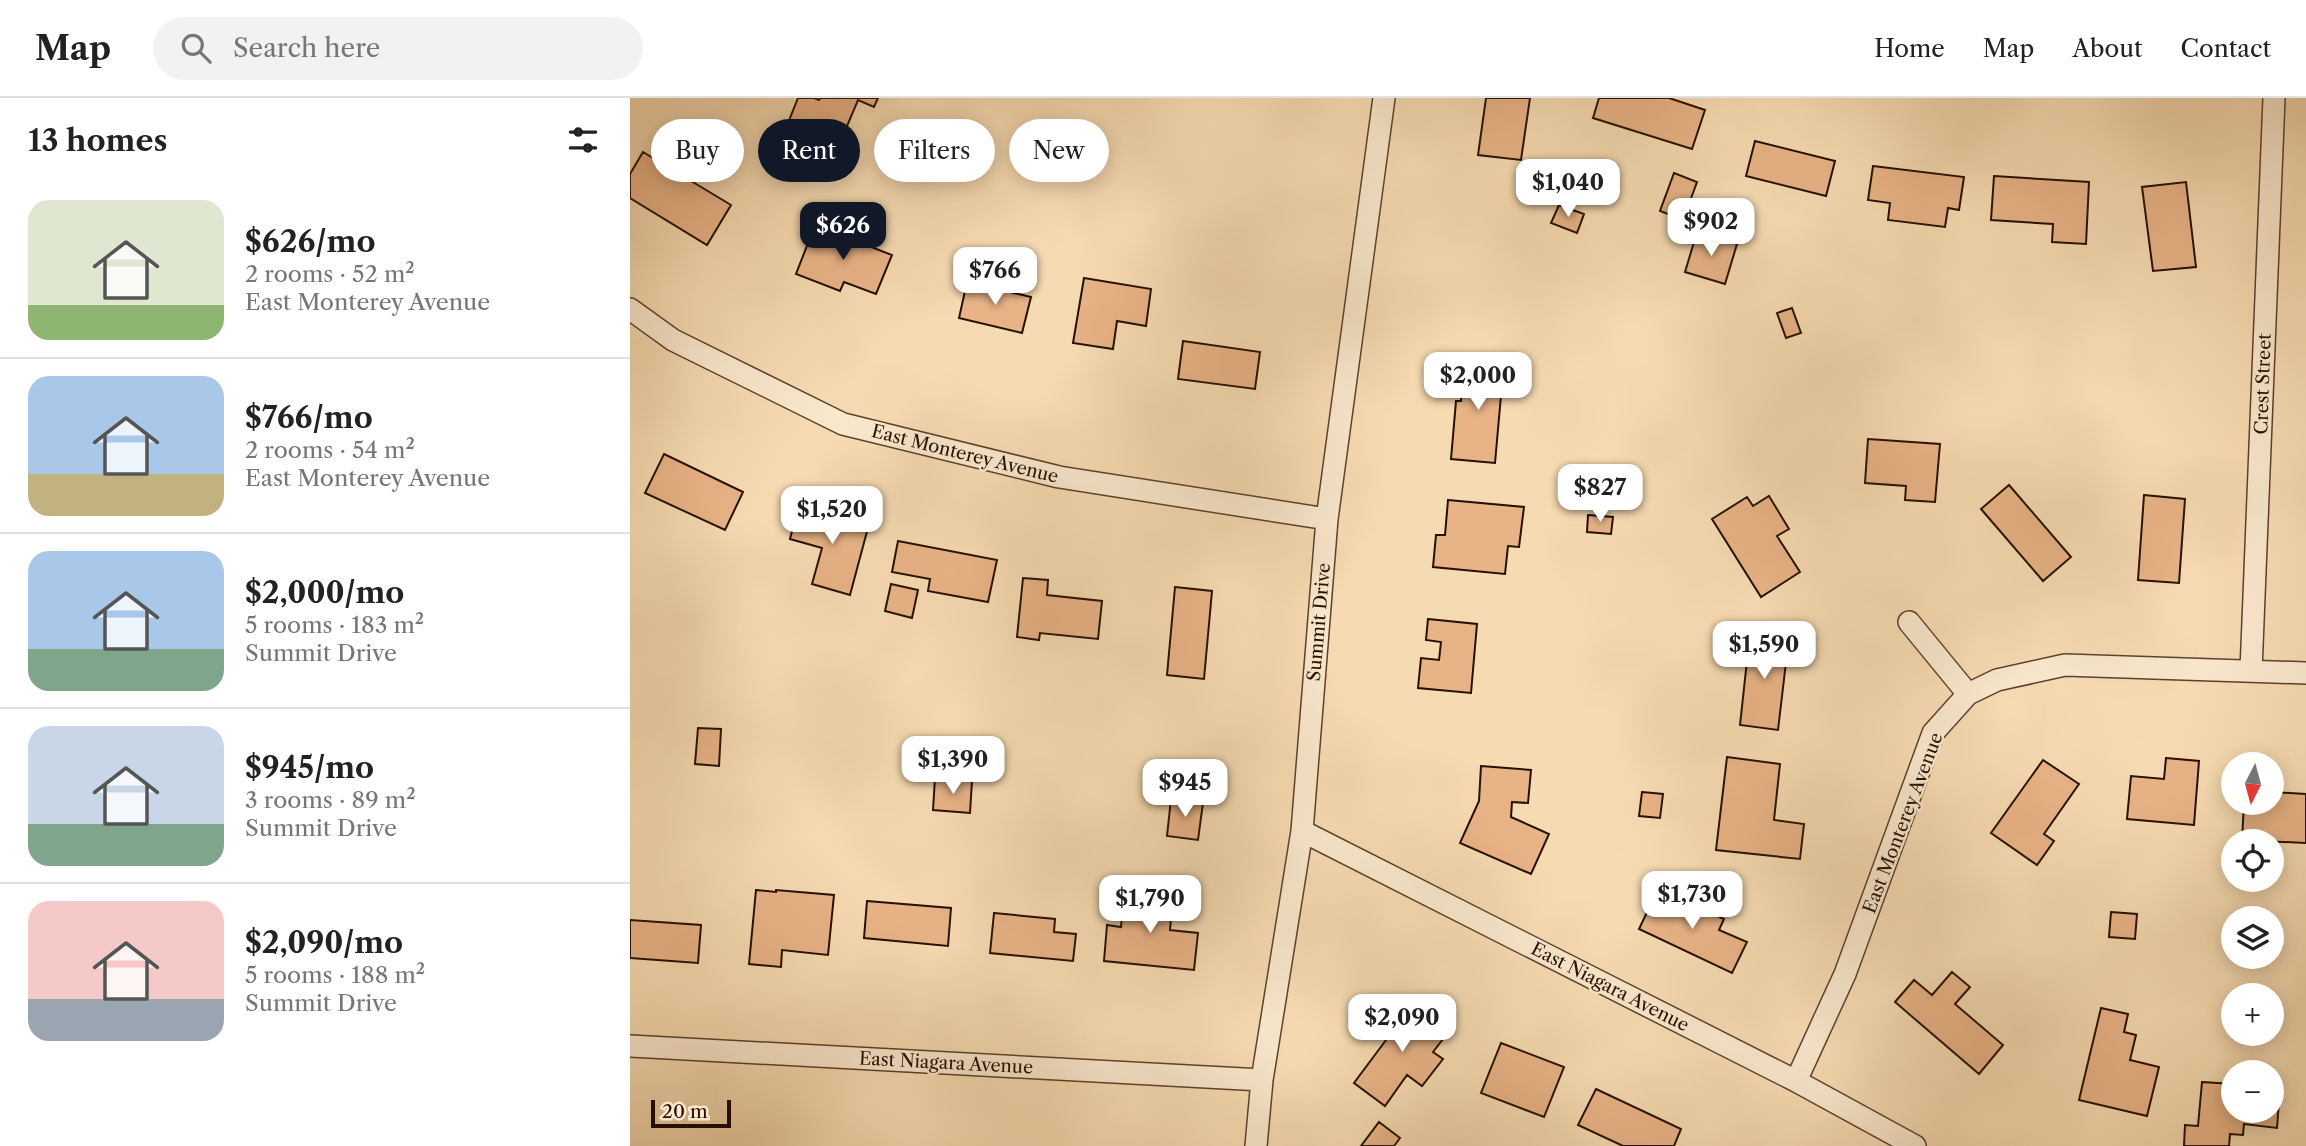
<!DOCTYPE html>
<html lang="en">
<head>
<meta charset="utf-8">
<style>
	:root { --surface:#fff; --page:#f2f2f2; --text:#222; --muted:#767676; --line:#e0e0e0; --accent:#111827 }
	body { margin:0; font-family:"Libre Caslon Text",serif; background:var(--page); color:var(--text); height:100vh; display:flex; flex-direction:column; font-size:26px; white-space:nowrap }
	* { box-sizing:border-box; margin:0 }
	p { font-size:23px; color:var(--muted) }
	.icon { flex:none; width:38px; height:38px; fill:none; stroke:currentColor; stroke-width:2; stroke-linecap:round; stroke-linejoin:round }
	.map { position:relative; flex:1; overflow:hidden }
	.details { display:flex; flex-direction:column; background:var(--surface); width:630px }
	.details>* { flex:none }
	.banner { position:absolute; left:21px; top:21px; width:665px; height:63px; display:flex; gap:14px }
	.needle { width:46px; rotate:186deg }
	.tools { position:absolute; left:1591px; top:654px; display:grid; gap:14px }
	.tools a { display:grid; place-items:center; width:63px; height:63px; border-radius:50%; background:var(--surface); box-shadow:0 4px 18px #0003; font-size:35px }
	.scale { position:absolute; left:21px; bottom:18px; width:80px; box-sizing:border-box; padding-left:7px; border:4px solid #261000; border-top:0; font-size:19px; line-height:24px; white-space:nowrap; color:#261000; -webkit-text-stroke:5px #f9e7cc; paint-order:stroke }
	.price { position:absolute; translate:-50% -60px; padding:0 16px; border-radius:14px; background:#fff; color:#222; font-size:23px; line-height:46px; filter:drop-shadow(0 2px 4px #0008) }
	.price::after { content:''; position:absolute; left:50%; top:42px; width:21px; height:16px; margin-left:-10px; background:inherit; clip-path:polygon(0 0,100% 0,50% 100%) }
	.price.current { background:var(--accent); color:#fff }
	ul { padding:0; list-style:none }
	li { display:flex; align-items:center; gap:21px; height:175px; padding:0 28px }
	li+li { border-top:2px solid var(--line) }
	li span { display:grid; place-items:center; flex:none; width:196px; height:140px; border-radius:21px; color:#555 }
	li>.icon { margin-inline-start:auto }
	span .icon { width:84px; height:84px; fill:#fffc; stroke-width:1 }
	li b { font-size:30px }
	h2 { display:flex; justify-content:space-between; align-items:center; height:84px; padding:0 28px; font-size:30px }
	.chip { padding:0 24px; border-radius:32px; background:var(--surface); box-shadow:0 4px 18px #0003; font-size:24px; line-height:63px }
	.chip.current { background:var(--accent); color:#fff }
	header { display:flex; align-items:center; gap:42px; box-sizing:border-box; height:98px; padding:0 35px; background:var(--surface); border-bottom:2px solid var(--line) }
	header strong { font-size:33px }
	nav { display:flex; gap:38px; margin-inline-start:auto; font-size:24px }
	.search { width:490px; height:63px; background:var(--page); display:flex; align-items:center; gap:18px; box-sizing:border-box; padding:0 24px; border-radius:38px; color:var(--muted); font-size:26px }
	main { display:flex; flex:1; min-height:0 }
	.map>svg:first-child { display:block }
</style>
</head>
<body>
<header>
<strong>Map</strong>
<div class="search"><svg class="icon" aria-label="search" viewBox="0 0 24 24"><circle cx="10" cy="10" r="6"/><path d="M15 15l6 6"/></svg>Search here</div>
<nav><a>Home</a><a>Map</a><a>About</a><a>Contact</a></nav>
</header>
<main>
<section class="details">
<h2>13 homes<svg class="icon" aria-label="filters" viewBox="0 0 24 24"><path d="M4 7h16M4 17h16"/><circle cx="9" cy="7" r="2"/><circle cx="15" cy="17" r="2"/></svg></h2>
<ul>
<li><span style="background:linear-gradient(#dfe7d0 75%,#8fb573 0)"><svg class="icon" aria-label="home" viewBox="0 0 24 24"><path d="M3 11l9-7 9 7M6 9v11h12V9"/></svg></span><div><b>$626/mo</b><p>2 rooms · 52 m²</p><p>East Monterey Avenue</p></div></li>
<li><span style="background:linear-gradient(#a9c7e8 70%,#c2b280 0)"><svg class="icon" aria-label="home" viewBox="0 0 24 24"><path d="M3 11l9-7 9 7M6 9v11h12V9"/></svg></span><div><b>$766/mo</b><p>2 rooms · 54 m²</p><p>East Monterey Avenue</p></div></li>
<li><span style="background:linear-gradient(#a9c7e8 70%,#7fa58c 0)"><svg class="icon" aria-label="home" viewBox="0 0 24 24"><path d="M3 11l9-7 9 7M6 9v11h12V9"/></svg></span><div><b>$2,000/mo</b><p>5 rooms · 183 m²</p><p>Summit Drive</p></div></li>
<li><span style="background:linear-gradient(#c9d6e8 70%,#7fa58c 0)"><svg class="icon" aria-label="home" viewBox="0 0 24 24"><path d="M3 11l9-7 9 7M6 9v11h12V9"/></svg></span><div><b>$945/mo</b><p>3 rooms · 89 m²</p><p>Summit Drive</p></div></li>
<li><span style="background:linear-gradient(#f6c9c9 70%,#9aa5b1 0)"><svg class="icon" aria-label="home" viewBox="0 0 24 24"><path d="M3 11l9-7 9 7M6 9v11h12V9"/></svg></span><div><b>$2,090/mo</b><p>5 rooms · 188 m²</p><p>Summit Drive</p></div></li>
</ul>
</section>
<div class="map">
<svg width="1676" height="1048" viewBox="0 0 1676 1048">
	<rect width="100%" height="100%" fill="#f6dab1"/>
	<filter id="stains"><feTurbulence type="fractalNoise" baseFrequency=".00286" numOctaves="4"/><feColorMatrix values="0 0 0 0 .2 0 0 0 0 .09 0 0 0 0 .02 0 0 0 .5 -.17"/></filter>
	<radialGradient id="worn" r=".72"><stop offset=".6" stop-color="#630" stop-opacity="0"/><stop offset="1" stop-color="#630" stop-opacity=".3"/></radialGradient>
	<path fill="#e8b387" stroke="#261000" stroke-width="2" d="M168,0h16l5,2 1,-2h58l-4,9 -16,-7 -19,45 -51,-22z
		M856,0h44l-9,62 -43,-5z
		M969,0h70l36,12 -13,39 -99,-31z
		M1125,43l80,20 -9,35 -80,-20z
		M13,54l88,53 -24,40 -77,-47v-24z
		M1243,68l91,11 -5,33 -11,-2 -3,19 -57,-7 2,-17 -22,-3z
		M1044,75l23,9 -14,38 -23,-9z
		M1364,78l95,6 -3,62 -34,-2 1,-18 -62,-4z
		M1556,84l10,85 -43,4 -11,-84z
		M929,107l25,9 -7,19 -26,-10z
		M185,127l77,30 -16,39 -32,-12 -4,9 -44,-17z
		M1067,134l40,12 -12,40 -40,-12z
		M454,180l67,11 -5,37 -29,-5 -4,28 -40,-6z
		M337,184l64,15 -9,36 -63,-15z
		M1162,210l9,25 -15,5 -9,-25z
		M553,243l77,11 -5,37 -77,-10z
		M835,260l39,4 -9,101 -44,-4 5,-58h5z
		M1238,341l72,5 -5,58 -30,-2 1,-14 -41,-3z
		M34,356l79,38 -18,38 -80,-37z
		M1379,387l62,72 -28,24 -62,-72z
		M1514,397l41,4 -6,84 -41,-3z
		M1139,398l20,33 -12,7 23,36 -39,25 -49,-78 35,-22 6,9z
		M818,402l76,7 -5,40 -11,-1 -3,28 -72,-7 3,-32h9z
		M169,406l70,20 -19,71 -38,-11 10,-36 -32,-9z
		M958,417l25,2 -2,17 -24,-2z
		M268,443l99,19 -9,42 -60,-11 2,-12 -38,-7z
		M393,480l25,2 -1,15 55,6 -4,38 -58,-6 -1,7 -22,-3z
		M261,486l27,6 -6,28 -27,-7z
		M545,489l37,4 -8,88 -37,-4z
		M798,521l49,5 -6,69 -53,-5 3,-30 18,2 2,-18 -15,-2z
		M1120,535l39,4 -11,93 -38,-5z
		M68,630l23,1 -2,37 -24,-2z
		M1097,659l53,7 -6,56 30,4 -4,35 -84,-9z
		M1536,660l33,3 -5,64 -67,-6 4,-43 33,3z
		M1413,662l36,24 -35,50 10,7 -17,24 -46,-32z
		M851,668l50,4 -3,33 -16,-1 -1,15 38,17 -18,40 -71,-31 19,-42z
		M305,680l37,3 -2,32 -37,-3z
		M1012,694l21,2 -3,24 -21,-2z
		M1642,694l34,2v49l-64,-3 2,-37h28z
		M541,701l32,4 -5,37 -31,-4z
		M1028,791l66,30 -5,11 28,12 -15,31 -93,-44z
		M126,792l20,2v-2l58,5 -6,60 -46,-5 -1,17 -32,-3z
		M494,793l49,5 -3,34 28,3 -4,37 -90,-9 3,-36 14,2z
		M237,803l84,7 -3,38 -84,-8z
		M1481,814l26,2 -2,25 -26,-2z
		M364,815l61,6 -1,13 22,2 -3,27 -83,-8z
		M0,822l71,5 -3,38 -68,-5z
		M1322,874l18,15 -15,17 48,41 -24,29 -84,-72 19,-22 18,15z
		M771,902l46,34 -14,18 10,7 -21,27 -15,-11 -22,31 -31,-23 35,-47 -9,-7z
		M1471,910l27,6 -4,18 12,3 -6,25 29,7 -12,49 -68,-16z
		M871,945l63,24 -20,50 -63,-24z
		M1572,984l31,2v27h39v-24l8,1 -3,40 -33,-4 -1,11 -13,-1 -1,12h-45l1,-21 13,1z
		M966,991l85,40 -7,17h-51l-45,-21z
		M749,1024l21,16 -6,8h-33z"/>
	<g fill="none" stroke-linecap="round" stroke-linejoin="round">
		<g stroke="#5a422c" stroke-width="24">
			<path id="minor" d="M0,211l43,31 170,84 216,53 268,42
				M1279,524l59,72
				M1621,573l23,-573
				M672,733l494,250 119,65
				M0,948l632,34
				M1166,983l49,-107 88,-241 35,-39 29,-14 68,-15 241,8
				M626,1048l6,-66 40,-249 25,-312 57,-421"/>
		</g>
		<use href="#minor" stroke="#f9e7cc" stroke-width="21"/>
	</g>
	<g text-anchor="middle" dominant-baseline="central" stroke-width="5" stroke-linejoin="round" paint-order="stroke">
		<g font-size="18" fill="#261000" stroke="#f9e7cc">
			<text transform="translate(1633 286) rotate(-88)">Crest Street</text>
			<text transform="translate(335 356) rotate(14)">East Monterey Avenue</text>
			<text transform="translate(689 524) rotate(-85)">Summit Drive</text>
			<text transform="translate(1273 725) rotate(-69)">East Monterey Avenue</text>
			<text transform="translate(980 889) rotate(27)">East Niagara Avenue</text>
			<text transform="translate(316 965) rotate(3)">East Niagara Avenue</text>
		</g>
	</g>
	<rect width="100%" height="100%" filter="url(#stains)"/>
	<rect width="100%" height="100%" fill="url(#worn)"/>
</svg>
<div class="tools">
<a><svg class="needle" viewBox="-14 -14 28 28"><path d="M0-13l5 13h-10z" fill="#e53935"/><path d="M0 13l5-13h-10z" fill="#767676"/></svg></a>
<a><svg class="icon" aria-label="locate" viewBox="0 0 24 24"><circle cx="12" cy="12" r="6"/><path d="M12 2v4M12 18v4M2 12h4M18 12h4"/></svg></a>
<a><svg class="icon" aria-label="layers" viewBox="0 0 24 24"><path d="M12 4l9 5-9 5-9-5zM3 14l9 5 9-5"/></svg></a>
<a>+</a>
<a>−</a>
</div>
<div class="scale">20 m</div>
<b class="price" style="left:938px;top:121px">$1,040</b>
<b class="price" style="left:1081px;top:160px">$902</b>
<b class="price current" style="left:213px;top:164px">$626</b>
<b class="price" style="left:365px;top:209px">$766</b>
<b class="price" style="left:848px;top:314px">$2,000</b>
<b class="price" style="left:970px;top:426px">$827</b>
<b class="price" style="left:202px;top:448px">$1,520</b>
<b class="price" style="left:1134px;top:583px">$1,590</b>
<b class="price" style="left:323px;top:698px">$1,390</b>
<b class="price" style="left:555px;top:721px">$945</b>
<b class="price" style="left:1062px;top:833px">$1,730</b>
<b class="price" style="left:520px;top:837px">$1,790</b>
<b class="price" style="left:772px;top:956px">$2,090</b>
<div class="banner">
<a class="chip">Buy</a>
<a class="chip current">Rent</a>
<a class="chip">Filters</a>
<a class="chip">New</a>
</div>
</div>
</main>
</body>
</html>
